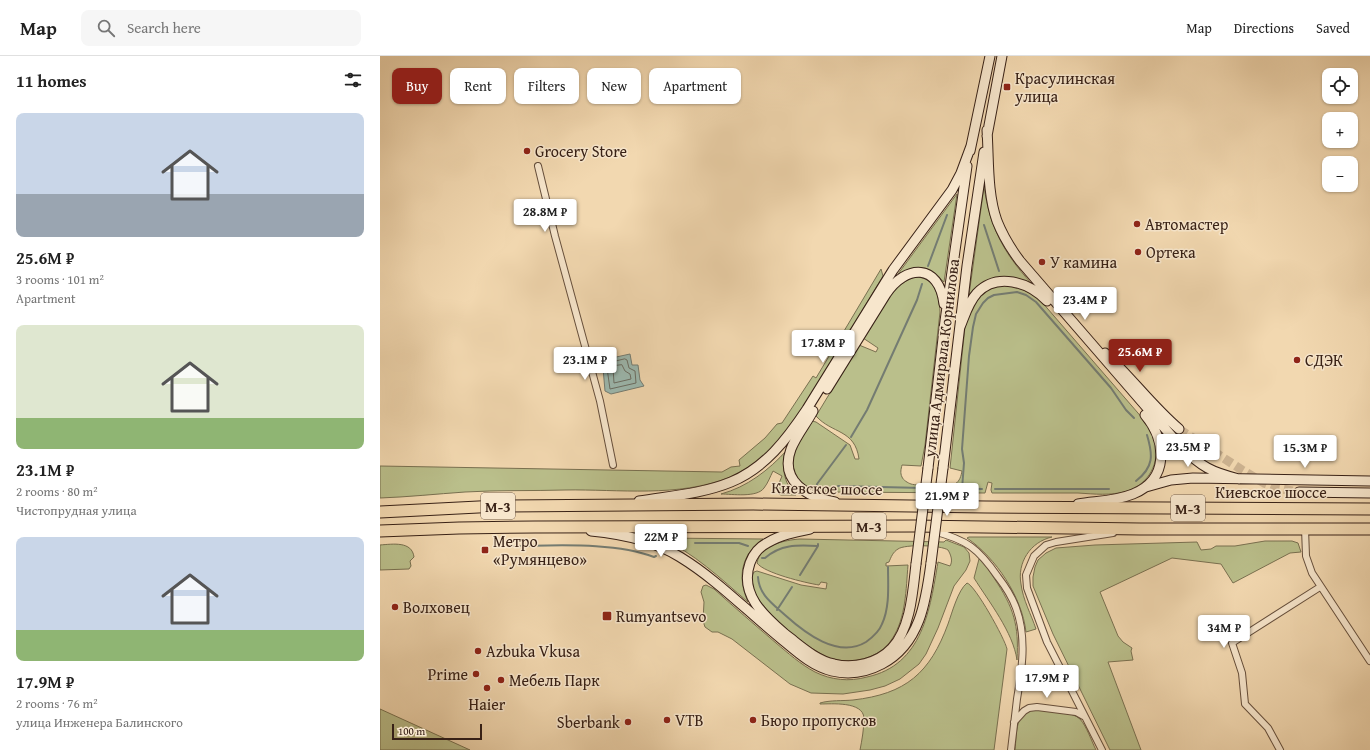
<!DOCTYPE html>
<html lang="en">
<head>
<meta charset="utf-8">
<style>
	:root { --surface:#fff; --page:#f6f6f6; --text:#222; --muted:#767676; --line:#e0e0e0; --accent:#8f2418 }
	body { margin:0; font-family:"Gentium Book Plus",serif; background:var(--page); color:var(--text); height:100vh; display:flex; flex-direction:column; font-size:15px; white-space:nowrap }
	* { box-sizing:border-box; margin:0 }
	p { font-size:13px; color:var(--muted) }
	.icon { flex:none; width:22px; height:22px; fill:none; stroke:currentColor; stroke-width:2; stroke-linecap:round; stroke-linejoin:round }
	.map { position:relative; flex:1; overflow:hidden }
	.panel { display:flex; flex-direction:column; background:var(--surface); width:380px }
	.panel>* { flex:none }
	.hud { position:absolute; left:12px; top:12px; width:380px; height:36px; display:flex; gap:8px }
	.fabs { position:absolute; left:942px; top:12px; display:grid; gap:8px }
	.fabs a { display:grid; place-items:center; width:36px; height:36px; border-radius:8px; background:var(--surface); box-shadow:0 1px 3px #0004; font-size:20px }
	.scale { position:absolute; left:12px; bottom:10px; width:90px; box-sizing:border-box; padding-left:4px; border:2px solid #382116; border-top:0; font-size:11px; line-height:14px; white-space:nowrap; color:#382116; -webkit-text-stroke:3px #f7e6cc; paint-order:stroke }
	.price { position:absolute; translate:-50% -34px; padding:0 9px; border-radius:4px; background:#fff; color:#222; font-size:13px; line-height:26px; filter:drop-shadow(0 1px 2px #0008) }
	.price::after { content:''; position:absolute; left:50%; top:24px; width:12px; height:9px; margin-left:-6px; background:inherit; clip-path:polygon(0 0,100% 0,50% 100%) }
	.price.selected { background:var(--accent); color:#fff }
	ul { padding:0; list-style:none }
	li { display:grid; align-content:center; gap:8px; height:212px; padding:0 16px }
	li span { display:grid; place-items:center; height:124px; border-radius:8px; color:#555 }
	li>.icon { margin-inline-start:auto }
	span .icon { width:72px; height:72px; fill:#fffc; stroke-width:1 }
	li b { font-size:17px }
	h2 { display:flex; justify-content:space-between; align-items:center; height:48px; padding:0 16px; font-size:17px }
	.tag { padding:0 14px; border-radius:8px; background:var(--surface); box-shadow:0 1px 3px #0004; font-size:14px; line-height:36px }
	.tag.selected { background:var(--accent); color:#fff }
	header { display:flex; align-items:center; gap:24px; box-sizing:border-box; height:56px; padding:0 20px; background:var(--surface); border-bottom:1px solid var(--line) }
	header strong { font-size:19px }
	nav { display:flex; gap:22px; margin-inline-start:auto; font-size:14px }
	.search { width:280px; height:36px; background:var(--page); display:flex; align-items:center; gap:10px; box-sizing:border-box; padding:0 14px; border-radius:8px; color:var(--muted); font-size:15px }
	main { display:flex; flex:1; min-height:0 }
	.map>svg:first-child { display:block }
</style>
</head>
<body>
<header>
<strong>Map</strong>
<div class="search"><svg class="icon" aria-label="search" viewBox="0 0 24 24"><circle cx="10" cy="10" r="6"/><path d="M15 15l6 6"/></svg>Search here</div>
<nav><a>Map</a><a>Directions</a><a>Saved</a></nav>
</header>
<main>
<section class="panel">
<h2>11 homes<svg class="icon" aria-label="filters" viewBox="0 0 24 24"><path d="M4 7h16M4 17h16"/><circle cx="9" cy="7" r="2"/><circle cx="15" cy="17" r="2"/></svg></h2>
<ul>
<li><span style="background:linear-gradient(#c9d6e8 65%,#9aa5b1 0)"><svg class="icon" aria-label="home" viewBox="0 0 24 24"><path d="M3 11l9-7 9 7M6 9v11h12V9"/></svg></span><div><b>25.6M ₽</b><p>3 rooms · 101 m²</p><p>Apartment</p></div></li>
<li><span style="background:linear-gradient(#dfe7d0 75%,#8fb573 0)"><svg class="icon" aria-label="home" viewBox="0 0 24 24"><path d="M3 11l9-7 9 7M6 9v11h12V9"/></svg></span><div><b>23.1M ₽</b><p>2 rooms · 80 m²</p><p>Чистопрудная улица</p></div></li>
<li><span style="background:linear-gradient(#c9d6e8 75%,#8fb573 0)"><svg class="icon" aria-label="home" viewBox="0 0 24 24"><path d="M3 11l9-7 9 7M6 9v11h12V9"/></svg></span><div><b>17.9M ₽</b><p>2 rooms · 76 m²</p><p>улица Инженера Балинского</p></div></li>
</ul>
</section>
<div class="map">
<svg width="990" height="694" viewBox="0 0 990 694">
	<rect width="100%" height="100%" fill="#f2d8b0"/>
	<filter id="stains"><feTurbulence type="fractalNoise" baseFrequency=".005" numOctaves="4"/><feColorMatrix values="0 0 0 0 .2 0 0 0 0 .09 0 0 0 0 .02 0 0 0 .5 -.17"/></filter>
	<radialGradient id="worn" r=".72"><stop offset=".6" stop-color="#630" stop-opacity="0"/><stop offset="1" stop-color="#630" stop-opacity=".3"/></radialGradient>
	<path fill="#babf8b" stroke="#797050" d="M604,131c6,40 19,65 47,96 -20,-6 -34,-11 -53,4 -4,2 -6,6 -9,8z
		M577,138l-13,88c-3,-2 -5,-6 -9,-9 -13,-10 -24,-4 -37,1z
		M501,213l2,7 -79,131c-19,28 -41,56 -74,70 -52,21 -111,12 -165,13 -33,1 -67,0 -100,2 -29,2 -57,5 -85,6v-32l342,6 9,-5 9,-1 -1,-6 26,-22 12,-14 5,-1 31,-47 3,2z
		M535,221c20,0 24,18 25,35l-15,133 -4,21 -19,-1c-1,4 -2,8 0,12 1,3 6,6 9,7 7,2 38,3 44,0 5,-3 6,-8 7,-13l-12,-3 15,-141c3,-9 6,-18 11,-26 18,-25 46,-16 65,0l103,119c4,6 9,13 11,21 5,22 -6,43 -28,50 -16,5 -33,3 -49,2 -29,0 -57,0 -86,0l-1,-3 1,-7 -4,-1 -3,11 -159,-1c-5,-1 -10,-1 -15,-2 -14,-6 -21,-22 -17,-36 4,-12 12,-22 18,-33l4,1 34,23 5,14h4c-4,-30 -27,-25 -43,-43l43,-71 17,7 2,-4 -15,-10c13,-20 27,-53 52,-61z
		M407,394c-6,16 -4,33 9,45h-15l-4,-2v-5l5,-12 -9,-5c-3,6 -5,12 -9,17 -7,10 -32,6 -43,6 26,-7 48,-24 66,-44z
		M589,481h83c-22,5 -35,26 -31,47 2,16 10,30 15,45l-10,3c-4,-35 -30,-74 -59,-94z
		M281,482l102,1c-22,16 -26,38 -15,63 -28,-24 -54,-49 -87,-64z
		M420,483l144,3 2,-2 18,7 5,6 1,8 -4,9 -12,16 -16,42 -12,26 -7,10 -19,15 -15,7 -15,4 -27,4 -32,-1 -21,-9 -58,-45 -14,-7h-6l-7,-5 -2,-6 1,-19 -3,-10 2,-6 3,-1 8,4c20,18 41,36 62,54 12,10 24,21 39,29 16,8 34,10 52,5 56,-12 63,-68 71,-115l12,4c3,-5 1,-11 -2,-16 -7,-5 -43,-6 -50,-1 -5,3 -7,8 -9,13l-3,1v3l22,-1c-2,24 -2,53 -16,74 -12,20 -42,26 -63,19 -20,-8 -91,-61 -75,-86l3,-1 44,14 25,4 1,-6 -6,-1 -2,3c-13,-2 -55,-12 -62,-22 3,-18 28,-23 43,-24z
		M885,485h27l6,2 3,9 -11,1 -57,30 -12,-19 -49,-6 -72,34 18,44 5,6 9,6 -1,3 2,9 -25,2 33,88h-31l-57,-116 -20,-48v-9l2,-10 3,-7 8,-7 10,-5 39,-3 102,-3 4,8 10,-1 5,-3h19z
		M0,489c13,-1 32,-4 34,12l-4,4 1,5 -2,3 -29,1z
		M599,503c6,4 11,13 15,19 20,30 25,47 23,82 -4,-28 -28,-58 -43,-82z
		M587,527c8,2 38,56 40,66l-13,101h-134c2,-10 4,-22 4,-32 -1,-17 -33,-14 -44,-14v-1c10,-3 23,-2 33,-3 53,-6 77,-27 95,-76 4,-11 10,-34 19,-41z
		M0,653l90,41h-90z
		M657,653c10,2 35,2 43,10 7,8 11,21 16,31h-81c2,-17 -1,-39 22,-41z"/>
	<path fill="#9cb9b0" stroke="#747c72" d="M250,298l2,11h6l2,15 4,6 -33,8 -6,-3 -2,-23 4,-9z"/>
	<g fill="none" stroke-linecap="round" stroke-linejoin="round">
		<path stroke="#6a6d63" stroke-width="1" d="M245,303l2,1 2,8 6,3 1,12 -26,6 -3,-21 2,-5z
			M242,309l3,6 5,3 1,5 -17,4 -1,-15 1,-2z"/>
		<path stroke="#747c72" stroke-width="2" d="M604,169l15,46
			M548,210l19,-51
			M471,381l16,-27 50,-110 5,-16
			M756,425c18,-14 17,-26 11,-46
			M458,430l85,2
			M437,431v-3l29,-39
			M547,432h10
			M563,432l39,1
			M582,433l2,-26 -2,-14 7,-93 4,-29 3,-13 7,-11 5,-5 6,-3 23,-3 9,3 10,7 75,86 15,22 8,8
			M615,433h114
			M315,487h44l9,3
			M127,490c44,0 106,-5 147,11l2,-1
			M382,502h3c16,-14 32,-13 53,-12v-2
			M420,519l18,-29
			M378,521c1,18 15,27 27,38 20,18 53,44 81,27 7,-5 13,-10 16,-18 8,-17 6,-39 6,-57
			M397,554l15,-23"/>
		<path stroke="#cdb391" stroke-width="9" stroke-dasharray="9 4.5" stroke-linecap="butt" d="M799,373l63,41 22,13 13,5 22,4"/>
		<g stroke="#664f3c" stroke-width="8">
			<path id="street" d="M158,110l17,70 45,165 13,64
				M925,472l1,28 6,17 58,88
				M553,475c34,9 45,17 65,46 7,9 14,20 18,31 11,30 6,61 1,91 -2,17 -4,34 -6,51
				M634,666l10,-11 5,-3 8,-1 39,5 9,5
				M722,694l-55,-108 -20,-54 -1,-13 8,-19 12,-11 10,-3 57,-9
				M900,694l-12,-22 -23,-24 -3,-31 -10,-30 88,-56"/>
		</g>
		<g stroke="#382116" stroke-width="11">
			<path id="secondary" d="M607,74c2,29 0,63 10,91 6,15 14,28 23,40l161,186c21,20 30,25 58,32
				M607,80l15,-80
				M590,95l20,-95
				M580,271c5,-12 8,-24 17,-34 20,-21 52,-11 70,8
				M725,297c26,24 47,53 74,76
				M447,333l59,-95c20,-30 53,-31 58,10
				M433,355c-7,13 -17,25 -22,38 -12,32 17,49 44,53
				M548,412l17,-147 22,-155
				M563,412l24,-202 17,-114
				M766,431l25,-7 22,-2 177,3
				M919,436l71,1
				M259,445c30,-5 63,-7 92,-19 34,-14 56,-43 76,-73l86,-139 59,-80 9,-17 10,-27
				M698,448c18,-3 38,-3 55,-10 36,-14 34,-53 12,-79
				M430,473c-15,3 -30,6 -43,14 -8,4 -14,12 -17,20 -11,31 14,53 35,71 15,11 30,26 49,30 20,5 44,-1 58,-16 19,-20 21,-59 24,-84
				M211,475c31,3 62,9 89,26 36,22 66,53 99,80 16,13 32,29 53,34 17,4 35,1 50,-7 38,-20 44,-63 49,-101"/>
		</g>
		<g stroke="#382116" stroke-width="13">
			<path id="highway" d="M0,456l118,-6 255,-2 233,3 384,2
				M0,475l79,-3 76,-1 379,-1 226,3h230"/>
		</g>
		<use href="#street" stroke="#f7e6cc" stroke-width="6"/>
		<use href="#secondary" stroke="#f7e6cc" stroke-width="9"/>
		<use href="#highway" stroke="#f2d8b0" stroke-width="11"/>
		<g stroke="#382116" stroke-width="11" stroke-linecap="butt">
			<path id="secondary-bridge" d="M551,507l12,-95
				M536,508l12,-96"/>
		</g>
		<use href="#secondary-bridge" stroke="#f7e6cc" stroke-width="9"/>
	</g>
	<g fill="#8f2418" stroke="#f7e6cc" stroke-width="1.5">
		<rect x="623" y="27" width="8" height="8" rx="2"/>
		<circle cx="147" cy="95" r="4"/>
		<circle cx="757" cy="168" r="4"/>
		<circle cx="758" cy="196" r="4"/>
		<circle cx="662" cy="206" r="4"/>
		<circle cx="917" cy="304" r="4"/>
		<rect x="101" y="490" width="8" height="8" rx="2"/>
		<circle cx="15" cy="551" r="4"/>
		<rect x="222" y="555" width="10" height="10" rx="2"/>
		<circle cx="98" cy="595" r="4"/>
		<circle cx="96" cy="618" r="4"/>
		<circle cx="121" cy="624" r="4"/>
		<circle cx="107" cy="632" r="4"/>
		<circle cx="287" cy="664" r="4"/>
		<circle cx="373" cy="664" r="4"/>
		<circle cx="248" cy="666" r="4"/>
	</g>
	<g text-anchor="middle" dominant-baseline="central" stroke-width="3" stroke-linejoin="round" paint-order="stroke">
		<g fill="#f7e6cc" stroke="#715c4d" stroke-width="1">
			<rect x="101" y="437" width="34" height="26" rx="3"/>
			<rect x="791" y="439" width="34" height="26" rx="3"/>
			<rect x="472" y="457" width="34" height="26" rx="3"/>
		</g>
		<g font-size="15" font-weight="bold" fill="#382116">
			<text x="118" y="450">М-3</text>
			<text x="808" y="452">М-3</text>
			<text x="489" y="470">М-3</text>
		</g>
		<g font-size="16" fill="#382116" stroke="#f7e6cc" text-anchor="start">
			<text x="635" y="22">Красулинская<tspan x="635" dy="18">улица</tspan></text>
			<text x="155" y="95">Grocery Store</text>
			<text x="765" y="168">Автомастер</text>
			<text x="766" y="196">Ортека</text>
			<text x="670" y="206">У камина</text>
			<text x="925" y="304">СДЭК</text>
			<text x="113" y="485">Метро<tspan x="113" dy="18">«Румянцево»</tspan></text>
			<text x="23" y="551">Волховец</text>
			<text x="236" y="560">Rumyantsevo</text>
			<text x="106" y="595">Azbuka Vkusa</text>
			<text x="88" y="618" text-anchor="end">Prime</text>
			<text x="129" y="624">Мебель Парк</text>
			<text x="107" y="648" text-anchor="middle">Haier</text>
			<text x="295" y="664">VTB</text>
			<text x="381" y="664">Бюро пропусков</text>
			<text x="240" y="666" text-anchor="end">Sberbank</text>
		</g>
		<g font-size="16" fill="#382116" stroke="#f7e6cc">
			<text transform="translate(561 302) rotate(-83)">улица Адмирала Корнилова</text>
			<text transform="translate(447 432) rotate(1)">Киевское шоссе</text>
			<text x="891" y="436">Киевское шоссе</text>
		</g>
	</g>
	<rect width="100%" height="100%" filter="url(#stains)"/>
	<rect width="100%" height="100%" fill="url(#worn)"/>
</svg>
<div class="fabs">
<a><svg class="icon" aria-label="locate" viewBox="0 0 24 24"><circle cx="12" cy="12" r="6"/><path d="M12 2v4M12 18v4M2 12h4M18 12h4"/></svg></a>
<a>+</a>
<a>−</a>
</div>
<div class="scale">100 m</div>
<b class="price" style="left:165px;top:177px">28.8M ₽</b>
<b class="price" style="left:705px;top:265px">23.4M ₽</b>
<b class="price" style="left:443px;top:308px">17.8M ₽</b>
<b class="price selected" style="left:760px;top:317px">25.6M ₽</b>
<b class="price" style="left:205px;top:325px">23.1M ₽</b>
<b class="price" style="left:808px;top:412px">23.5M ₽</b>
<b class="price" style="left:925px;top:413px">15.3M ₽</b>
<b class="price" style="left:567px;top:461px">21.9M ₽</b>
<b class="price" style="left:281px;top:502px">22M ₽</b>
<b class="price" style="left:844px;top:593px">34M ₽</b>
<b class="price" style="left:667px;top:643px">17.9M ₽</b>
<div class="hud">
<a class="tag selected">Buy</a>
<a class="tag">Rent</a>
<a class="tag">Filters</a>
<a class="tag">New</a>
<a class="tag">Apartment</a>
</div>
</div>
</main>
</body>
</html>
